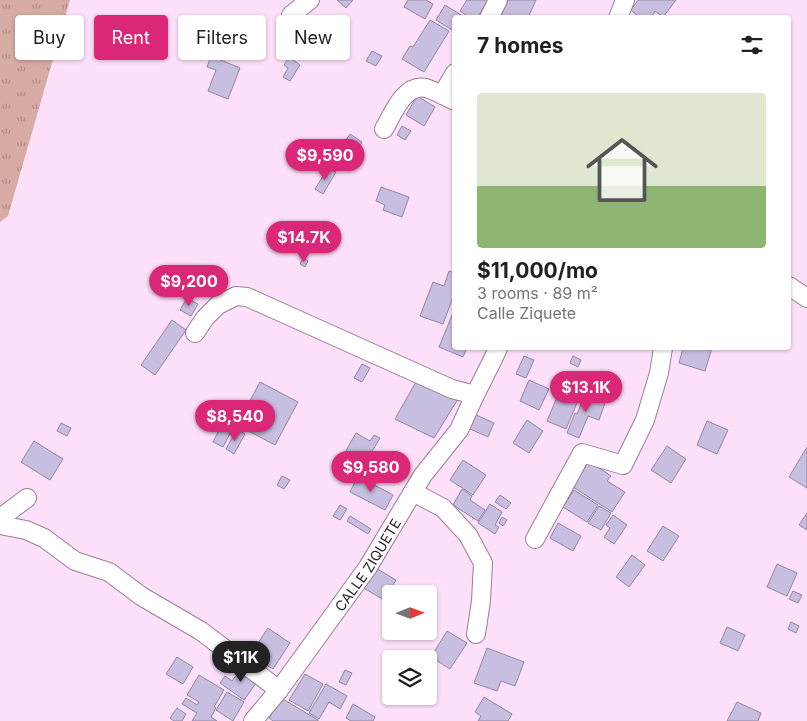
<!DOCTYPE html>
<html lang="en">
<head>
<meta charset="utf-8">
<style>
	:root { --surface:#fff; --page:#f2f2f2; --text:#202124; --muted:#757577; --accent:#db2777 }
	body { margin:0; font-family:Inter,sans-serif; background:var(--page); color:var(--text); height:100vh; display:flex; flex-direction:column; font-size:19px; white-space:nowrap }
	* { box-sizing:border-box; margin:0 }
	p { font-size:16px; color:var(--muted) }
	.icon { flex:none; width:28px; height:28px; fill:none; stroke:currentColor; stroke-width:2; stroke-linecap:round; stroke-linejoin:round }
	.map { position:relative; flex:1; overflow:hidden }
	.details { position:absolute; left:452px; top:15px; width:339px; height:335px; display:flex; flex-direction:column; background:var(--surface); border-radius:5px; box-shadow:0 1px 4px #0004 }
	.details>* { flex:none }
	.top-card { position:absolute; left:15px; top:15px; width:362px; height:45px; display:flex; gap:10px }
	.needle { width:32px; rotate:89deg }
	.controls { position:absolute; left:382px; top:585px; display:grid; gap:10px }
	.controls a { display:grid; place-items:center; width:55px; height:55px; border-radius:5px; background:var(--surface); box-shadow:0 1px 4px #0004; font-size:25px }
	.price { position:absolute; translate:-50% -42px; padding:0 11px; border-radius:18px; background:var(--accent); color:#fff; font-size:16px; line-height:32px; filter:drop-shadow(0 1px 2px #0008) }
	.price::after { content:''; position:absolute; left:50%; top:30px; width:15px; height:11px; margin-left:-8px; background:inherit; clip-path:polygon(0 0,100% 0,50% 100%) }
	.price.active { background:#222; color:#fff }
	ul { padding:0; list-style:none }
	li { display:grid; align-content:center; gap:10px; height:265px; padding:0 25px }
	li span { display:grid; place-items:center; height:155px; border-radius:5px; color:#555 }
	li>.icon { margin-inline-start:auto }
	span .icon { width:90px; height:90px; fill:#fffc; stroke-width:1 }
	li b { font-size:21px }
	h2 { display:flex; justify-content:space-between; align-items:center; height:60px; padding:0 25px; font-size:21px }
	.pill { padding:0 18px; border-radius:5px; background:var(--surface); box-shadow:0 1px 4px #0004; font-size:18px; line-height:45px }
	.pill.active { background:var(--accent); color:#fff }
	.map>svg:first-child { display:block }
</style>
</head>
<body>
<div class="map">
<svg width="807" height="721" viewBox="0 0 807 721">
	<defs>
		<pattern id="grass-tufts" width="24" height="20" patternUnits="userSpaceOnUse" patternTransform="scale(1.25)"><rect width="24" height="20" fill="#d6aca4"/><path d="M3 7l-1-3M5 7V3M7 7l1-3M15 17l-1-3M17 17v-4M19 17l1-3" fill="none" stroke="#ae8c86"/></pattern>
	</defs>
	<rect width="100%" height="100%" fill="#fee0fa"/>
	<path fill="url(#grass-tufts)" d="M0,0h70l-62,216 -8,6z"/>
	<path fill="#c8bee0" stroke="#9086a6" d="M337,0h16l-7,8z
		M408,0h18l7,4 -8,15 -21,-12z
		M467,0h21l-11,18h-7l-10,-7z
		M508,0h28l-8,18h-28z
		M638,0h38l-13,17 -8,-6 -4,7h-11l-9,-8z
		M445,5l21,13h-11v14l-19,-12z
		M325,18l6,3 -4,7 -6,-3z
		M293,19l33,20 -7,12 -7,-4 -5,9 -26,-17z
		M430,20l19,11 -25,41 -22,-13 8,-13 3,1z
		M372,51l10,5 -6,10 -10,-5z
		M211,56l29,12 -12,31 -20,-8 8,-21 -9,-3z
		M289,57l11,8 -10,16 -7,-4 5,-9 -4,-3z
		M417,96l18,11 -11,19 -18,-11z
		M402,126l9,5 -6,9 -8,-5z
		M350,134l12,8 -14,21 -12,-8z
		M328,168l8,4 -13,22 -8,-5z
		M381,187l28,10 -7,20 -19,-7 2,-5 -9,-4z
		M303,258l5,3 -3,6 -5,-3z
		M449,271l6,2v19l-12,32 -23,-8 13,-34 11,4z
		M187,298l11,6 -7,12 -11,-6z
		M455,308v40h12l-4,9 -24,-10z
		M172,320l14,10 -31,45 -14,-10z
		M683,348h29l-7,23 -26,-8z
		M524,356l10,4 -8,18 -10,-4z
		M573,356l8,4 -3,7 -8,-4z
		M362,364l8,4 -8,14 -8,-4z
		M417,380l41,19 -24,39 -39,-19z
		M529,380l20,9 -10,21 -19,-9z
		M260,382l38,20 -23,43 -38,-20z
		M563,383l19,8 -16,38 -19,-8z
		M586,392l20,8 -7,20 -11,-4 -9,22 -12,-5 8,-20 2,1z
		M474,414l20,9 -6,14 -20,-9z
		M226,416l10,6 -13,25 -10,-5z
		M527,420l16,11 -14,22 -16,-10z
		M707,421l21,9 -11,24 -20,-9z
		M61,423l10,5 -4,8 -10,-5z
		M237,429l8,5 -11,20 -8,-5z
		M356,433l14,8 4,-6 6,3 -23,39 -24,-13 2,-3 4,2z
		M34,441l29,18 -13,21 -29,-18z
		M667,446l19,13 -15,24 -20,-13z
		M807,447v41l-18,-11z
		M463,460l23,15 -13,20 -23,-15z
		M589,461l22,15 -4,5 18,11 -13,20 -39,-25z
		M282,476l8,4 -6,9 -7,-4z
		M358,476l35,19 -8,15 -35,-18z
		M462,489l10,7 -2,4 15,10 -7,11 -25,-16z
		M574,490l24,15 -11,17 -24,-15z
		M500,495l11,8 -5,6 -11,-7z
		M490,504l12,8 -7,13 4,2 -4,7 -17,-11z
		M340,505l7,4 -7,11 -7,-4z
		M599,506l12,7 -10,17 -13,-7z
		M807,513v17l-8,-5z
		M613,515l14,10 -13,19 -10,-7 6,-9 -4,-3z
		M350,516l21,13 -3,5 -21,-13z
		M502,517l5,3 -4,6 -4,-3z
		M558,523l23,13 -8,15 -23,-13z
		M663,526l16,10 -16,25 -16,-10z
		M632,555l13,10 -16,22 -13,-10z
		M777,564l20,9 -10,23 -20,-9z
		M374,567l22,13 -12,20 -22,-13z
		M793,591l9,4 -4,8 -9,-4z
		M791,622l8,4 -3,7 -8,-4z
		M727,627l18,8 -7,16 -18,-8z
		M268,628l22,15 -17,26 -23,-14z
		M447,631l20,12 -17,26 -19,-12z
		M487,648l37,14 -9,24 -14,-5 -4,10 -23,-8z
		M177,657l16,10 -10,17 -17,-10z
		M242,667l17,12 -15,21 -24,-17 5,-7 7,5z
		M345,670l7,3 -6,12 -7,-3z
		M305,674l18,10 -15,27 -19,-11z
		M199,675l25,15 -10,17 2,1 -5,9 6,4h-25l5,-8 -15,-9 4,-6 11,7 2,-3 -12,-7z
		M326,684l21,12 -7,13 -11,-7 -10,17 -10,-6z
		M227,692l17,10 -11,19 -17,-11z
		M484,697l28,17 -4,7h-30l3,-5 -6,-4z
		M281,698l37,22v1h-45l-4,-3z
		M737,702l24,11 -3,8h-31z
		M353,704l22,13 -2,4h-22l-5,-3z
		M177,708l9,6 -4,7h-8l-4,-3z"/>
	<g fill="none" stroke-linecap="round" stroke-linejoin="round">
		<g stroke="#997e96" stroke-width="20">
			<g id="minor">
				<path d="M291,15l19,-15"/>
				<path d="M489,18l9,-18"/>
				<path d="M618,18l7,-18"/>
				<path d="M442,95l13,-22"/>
				<path d="M384,129c9,-15 20,-46 42,-41 10,3 20,9 29,13"/>
				<path d="M789,286l18,12"/>
				<path d="M195,333l10,-15 13,-13 18,-9 11,1 205,92 23,6"/>
				<path d="M413,492l30,16 25,27 15,28 -2,38 -5,33"/>
				<path d="M2,521l3,5 21,4 18,8 31,23 34,11 32,24 60,35 78,59"/>
				<path d="M0,524l3,-8 24,-18"/>
				<path d="M535,539l47,-86 41,12 22,-45 14,-47 4,-25"/>
				<path id="s1" d="M253,721l26,-31 89,-123 55,-92 36,-45 16,-35 18,-36 5,-11"/>
			</g>
		</g>
		<use href="#minor" stroke="#fff" stroke-width="18"/>
	</g>
	<g text-anchor="middle" dominant-baseline="central" stroke-width="5" stroke-linejoin="round" paint-order="stroke">
		<g font-size="14" fill="#2c212b" stroke="#fff">
			<text stroke="none"><textPath href="#s1" startOffset="194">CALLE ZIQUETE</textPath></text>
		</g>
	</g>
</svg>
<div class="controls">
<a><svg class="needle" viewBox="-14 -14 28 28"><path d="M0-13l5 13h-10z" fill="#e53935"/><path d="M0 13l5-13h-10z" fill="#757577"/></svg></a>
<a><svg class="icon" aria-label="layers" viewBox="0 0 24 24"><path d="M12 4l9 5-9 5-9-5zM3 14l9 5 9-5"/></svg></a>
</div>
<b class="price" style="left:325px;top:181px">$9,590</b>
<b class="price" style="left:304px;top:263px">$14.7K</b>
<b class="price" style="left:189px;top:307px">$9,200</b>
<b class="price" style="left:586px;top:413px">$13.1K</b>
<b class="price" style="left:235px;top:442px">$8,540</b>
<b class="price" style="left:371px;top:493px">$9,580</b>
<b class="price active" style="left:241px;top:683px">$11K</b>
<div class="top-card">
<a class="pill">Buy</a>
<a class="pill active">Rent</a>
<a class="pill">Filters</a>
<a class="pill">New</a>
</div>
<section class="details">
<h2>7 homes<svg class="icon" aria-label="filters" viewBox="0 0 24 24"><path d="M4 7h16M4 17h16"/><circle cx="9" cy="7" r="2"/><circle cx="15" cy="17" r="2"/></svg></h2>
<ul>
<li><span style="background:linear-gradient(#dfe7d0 60%,#8fb573 0)"><svg class="icon" aria-label="home" viewBox="0 0 24 24"><path d="M3 11l9-7 9 7M6 9v11h12V9"/></svg></span><div><b>$11,000/mo</b><p>3 rooms · 89 m²</p><p>Calle Ziquete</p></div></li>
</ul>
</section>
</div>
</body>
</html>
